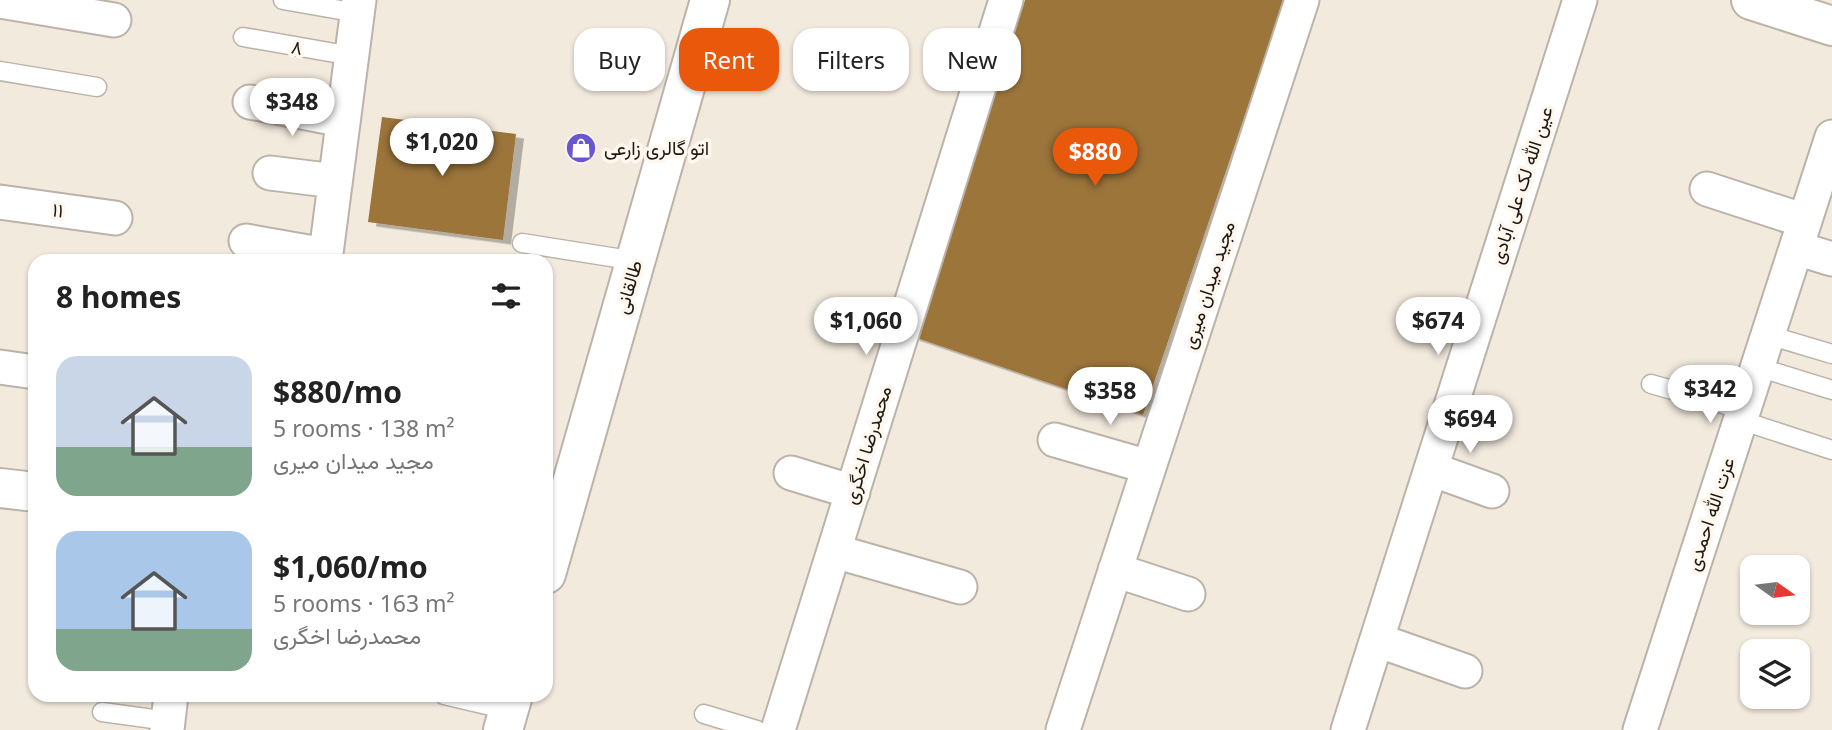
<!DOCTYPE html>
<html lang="en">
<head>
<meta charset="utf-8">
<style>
	:root { --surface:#fff; --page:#f2f2f2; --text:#222; --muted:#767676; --accent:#ea580c }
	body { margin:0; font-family:"Noto Sans",Vazirmatn,sans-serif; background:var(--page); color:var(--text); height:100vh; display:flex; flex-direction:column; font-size:26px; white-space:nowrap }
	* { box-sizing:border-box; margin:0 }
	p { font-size:23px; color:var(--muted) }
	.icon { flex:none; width:38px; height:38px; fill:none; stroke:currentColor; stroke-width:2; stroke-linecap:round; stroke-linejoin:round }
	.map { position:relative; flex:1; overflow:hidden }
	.details { position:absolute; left:28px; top:254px; width:525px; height:448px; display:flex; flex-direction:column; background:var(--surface); border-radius:21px; box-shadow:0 2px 5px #0004 }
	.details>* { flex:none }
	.banner { position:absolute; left:574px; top:28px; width:665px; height:63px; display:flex; gap:14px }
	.needle { width:46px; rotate:104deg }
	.buttons { position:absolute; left:1740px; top:555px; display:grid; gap:14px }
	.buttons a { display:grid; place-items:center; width:70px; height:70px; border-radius:14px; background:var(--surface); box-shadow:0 2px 5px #0004; font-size:35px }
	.price { position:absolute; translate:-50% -60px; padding:0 16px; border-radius:24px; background:#fff; color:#222; font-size:23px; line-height:46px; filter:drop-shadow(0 2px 4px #0008) }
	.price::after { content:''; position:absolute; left:50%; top:42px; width:21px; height:16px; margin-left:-10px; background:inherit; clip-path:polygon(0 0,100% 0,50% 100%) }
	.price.current { background:var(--accent); color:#fff }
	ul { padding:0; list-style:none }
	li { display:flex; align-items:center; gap:21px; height:175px; padding:0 28px }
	li span { display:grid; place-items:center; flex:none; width:196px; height:140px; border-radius:21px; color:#555 }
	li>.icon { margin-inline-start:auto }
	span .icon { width:84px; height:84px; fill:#fffc; stroke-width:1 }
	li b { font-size:30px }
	h2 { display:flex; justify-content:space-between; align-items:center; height:84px; padding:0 28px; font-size:30px }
	.pill { padding:0 24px; border-radius:21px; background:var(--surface); box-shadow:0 2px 5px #0004; font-size:24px; line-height:63px }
	.pill.current { background:var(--accent); color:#fff }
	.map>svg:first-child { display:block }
</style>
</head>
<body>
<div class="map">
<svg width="1832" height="730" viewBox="0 0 1832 730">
	<defs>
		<filter id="shadow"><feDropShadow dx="8" dy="4.5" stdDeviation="0" flood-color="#0004"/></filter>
	</defs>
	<rect width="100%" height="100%" fill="#f3eade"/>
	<path fill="#9c743a" filter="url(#shadow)" d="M1025,0h259l-141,415 -232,-79z
		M382,117l134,17 -13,106 -135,-18z"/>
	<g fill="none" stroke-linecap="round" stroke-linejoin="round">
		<g stroke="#bbb3a8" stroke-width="21">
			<path id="service" d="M283,0l74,13
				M243,37l109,19
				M0,71l97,16
				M522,243l114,18
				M1768,335l64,19
				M1758,367l74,23
				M1651,384l93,26
				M1740,420l92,30
				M444,695l64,15
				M102,712l66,9
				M704,714l53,16"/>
		</g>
		<g stroke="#bbb3a8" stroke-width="37">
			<path id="minor" d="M0,1l114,19
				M250,102l93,18
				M270,173l65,8
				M1707,189l98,32
				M0,202l115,16
				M246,241l79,14
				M1796,248l36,11
				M325,261l34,-261
				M0,367l35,5
				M1055,440l94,27
				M1431,469l61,22
				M791,473l62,19
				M834,551l126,36
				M1115,570l73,24
				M1377,640l88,31
				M167,730l4,-35
				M778,730l228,-730
				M1063,730l239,-730
				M1348,730l232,-730
				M1640,730l192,-593"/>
		</g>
		<g stroke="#bbb3a8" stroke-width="42">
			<path id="tertiary" d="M1751,0l81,26
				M0,488l35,4
				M546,574l164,-574
				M503,730l10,-35"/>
		</g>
		<use href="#service" stroke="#fff" stroke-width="18"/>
		<use href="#minor" stroke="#fff" stroke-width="33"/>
		<use href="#tertiary" stroke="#fff" stroke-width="38"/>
	</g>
	<defs>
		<g id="shop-disc" transform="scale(1.575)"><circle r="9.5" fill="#6857d1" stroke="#fff7ee"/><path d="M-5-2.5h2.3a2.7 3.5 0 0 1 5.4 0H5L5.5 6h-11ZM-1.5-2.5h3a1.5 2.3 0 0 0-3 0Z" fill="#fff"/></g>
	</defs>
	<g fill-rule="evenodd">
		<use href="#shop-disc" x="581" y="148"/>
	</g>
	<g text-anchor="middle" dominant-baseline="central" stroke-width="7" stroke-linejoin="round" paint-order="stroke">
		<g font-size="19" fill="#1c1915" stroke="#fff7ee">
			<text transform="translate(297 47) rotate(10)">۸</text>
			<text transform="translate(1521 185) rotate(-72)">عین الله لک علی آبادی</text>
			<text transform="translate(58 210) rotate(8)">۱۱</text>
			<text transform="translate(1208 285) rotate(-72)">مجید میدان میری</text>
			<text transform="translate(628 287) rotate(-74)">طالقانی</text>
			<text transform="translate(867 445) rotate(-73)">محمدرضا اخگری</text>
			<text transform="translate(1710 514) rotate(-72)">عزت الله احمدی</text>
		</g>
		<g font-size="19" fill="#1c1915" stroke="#fff7ee" text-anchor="start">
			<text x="604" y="148">اتو گالری زارعی</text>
		</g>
	</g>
</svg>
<div class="buttons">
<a><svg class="needle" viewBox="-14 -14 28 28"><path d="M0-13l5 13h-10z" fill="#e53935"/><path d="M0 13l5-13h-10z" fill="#767676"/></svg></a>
<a><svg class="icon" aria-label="layers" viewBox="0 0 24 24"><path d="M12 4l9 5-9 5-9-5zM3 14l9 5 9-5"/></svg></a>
</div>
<b class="price" style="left:292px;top:138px">$348</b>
<b class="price" style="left:442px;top:178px">$1,020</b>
<b class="price current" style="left:1095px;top:188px">$880</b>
<b class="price" style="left:866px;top:357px">$1,060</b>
<b class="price" style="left:1438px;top:357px">$674</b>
<b class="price" style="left:1710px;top:425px">$342</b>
<b class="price" style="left:1110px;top:427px">$358</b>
<b class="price" style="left:1470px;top:455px">$694</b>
<div class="banner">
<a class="pill">Buy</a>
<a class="pill current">Rent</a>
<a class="pill">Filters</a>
<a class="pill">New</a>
</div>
<section class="details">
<h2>8 homes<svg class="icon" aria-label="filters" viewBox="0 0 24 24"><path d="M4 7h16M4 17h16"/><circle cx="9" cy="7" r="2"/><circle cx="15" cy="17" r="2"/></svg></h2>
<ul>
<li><span style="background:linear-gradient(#c9d6e8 65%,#7fa58c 0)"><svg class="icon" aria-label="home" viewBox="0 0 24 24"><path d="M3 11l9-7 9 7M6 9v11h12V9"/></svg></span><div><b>$880/mo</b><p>5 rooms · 138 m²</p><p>مجید میدان میری</p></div></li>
<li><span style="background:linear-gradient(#a9c7e8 70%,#7fa58c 0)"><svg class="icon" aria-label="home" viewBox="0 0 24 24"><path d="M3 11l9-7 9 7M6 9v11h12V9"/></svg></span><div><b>$1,060/mo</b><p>5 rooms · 163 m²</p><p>محمدرضا اخگری</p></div></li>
</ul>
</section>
</div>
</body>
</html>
